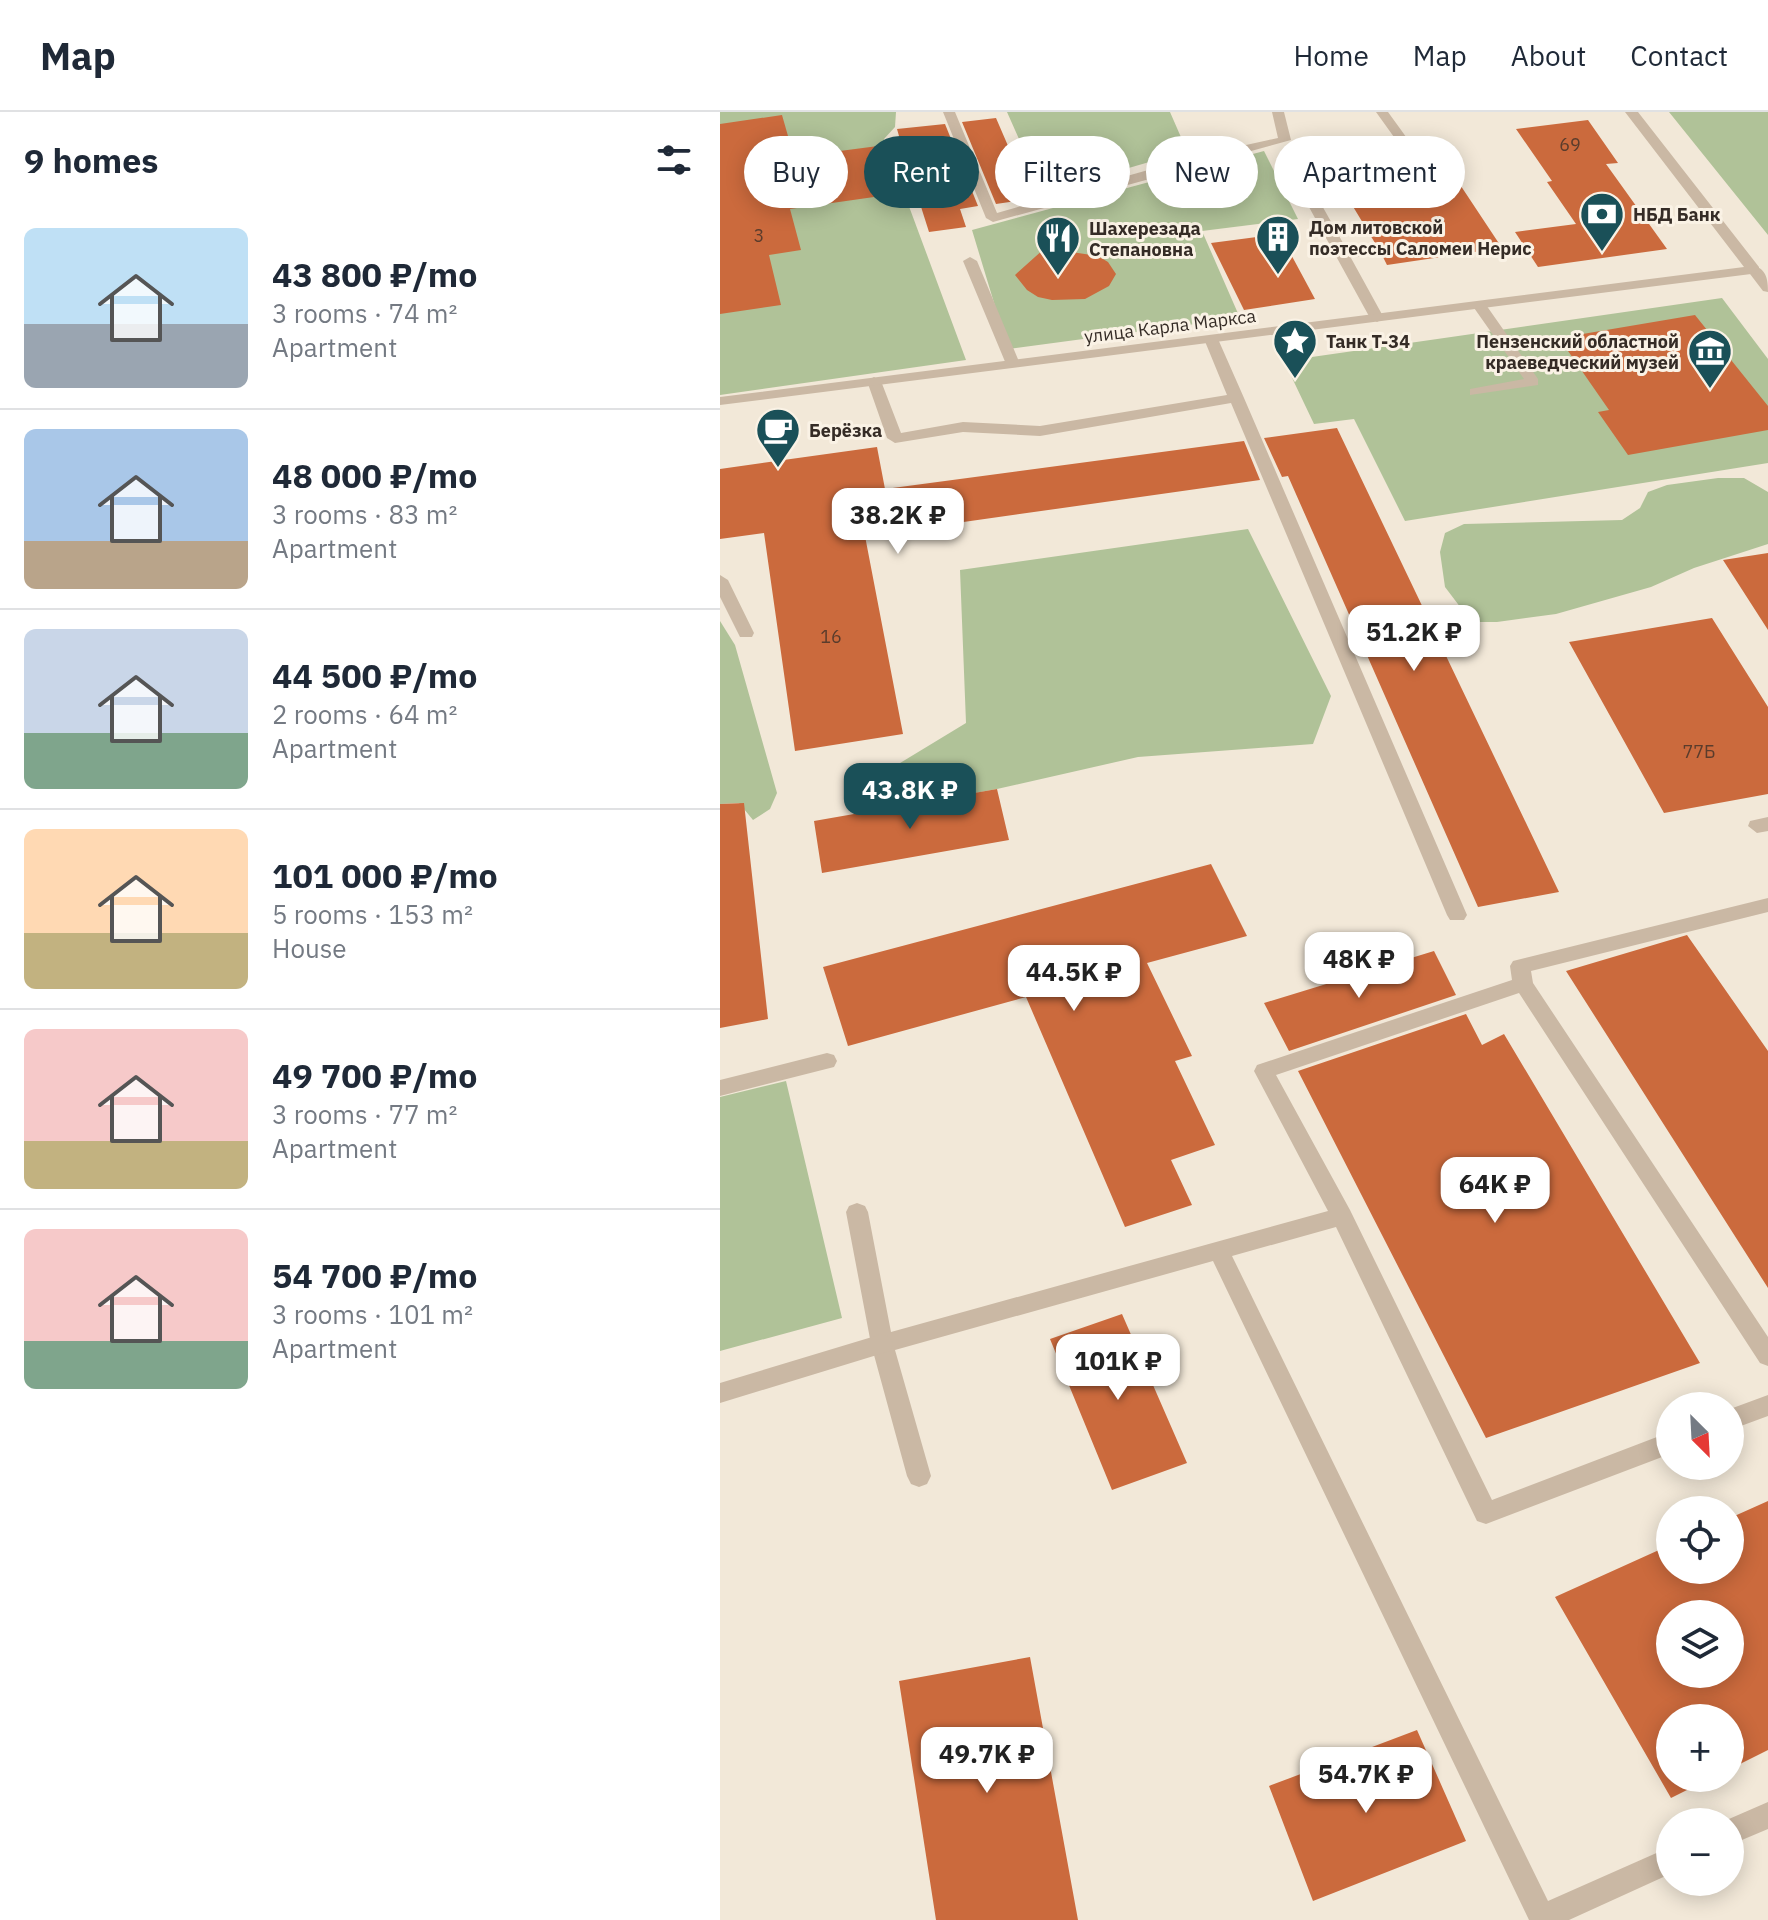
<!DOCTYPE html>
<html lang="en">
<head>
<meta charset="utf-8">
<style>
	:root { --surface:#fff; --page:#f6f6f7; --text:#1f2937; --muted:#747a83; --line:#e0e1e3; --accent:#1a5058 }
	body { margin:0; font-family:"IBM Plex Sans",sans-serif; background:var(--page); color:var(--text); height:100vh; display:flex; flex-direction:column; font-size:30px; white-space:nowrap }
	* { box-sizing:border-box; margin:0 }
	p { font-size:26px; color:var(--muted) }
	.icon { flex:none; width:44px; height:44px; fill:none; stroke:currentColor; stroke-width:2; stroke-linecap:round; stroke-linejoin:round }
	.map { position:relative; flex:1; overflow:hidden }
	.panel { display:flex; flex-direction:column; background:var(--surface); width:720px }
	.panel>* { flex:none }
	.guide { position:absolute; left:24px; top:24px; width:760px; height:72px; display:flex; gap:16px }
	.needle { width:52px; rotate:156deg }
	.buttons { position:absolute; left:936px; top:1280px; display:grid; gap:16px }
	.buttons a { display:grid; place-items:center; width:88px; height:88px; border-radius:50%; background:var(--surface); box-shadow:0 4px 20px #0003; font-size:40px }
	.price { position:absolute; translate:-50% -68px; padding:0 18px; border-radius:16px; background:#fff; color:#222; font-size:26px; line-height:52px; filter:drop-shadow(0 2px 4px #0008) }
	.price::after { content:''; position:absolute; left:50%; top:48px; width:24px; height:18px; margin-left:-12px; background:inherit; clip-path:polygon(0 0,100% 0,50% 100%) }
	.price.current { background:var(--accent); color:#fff }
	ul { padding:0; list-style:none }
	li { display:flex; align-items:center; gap:24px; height:200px; padding:0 24px }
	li+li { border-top:2px solid var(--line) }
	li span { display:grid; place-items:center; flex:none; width:224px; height:160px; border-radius:12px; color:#555 }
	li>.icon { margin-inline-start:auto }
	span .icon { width:96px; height:96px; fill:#fffc; stroke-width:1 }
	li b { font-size:34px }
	h2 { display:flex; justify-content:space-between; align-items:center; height:96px; padding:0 24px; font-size:34px }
	.tag { padding:0 28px; border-radius:36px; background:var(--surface); box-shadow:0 4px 20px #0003; font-size:28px; line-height:72px }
	.tag.current { background:var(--accent); color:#fff }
	header { display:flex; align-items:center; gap:48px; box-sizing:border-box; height:112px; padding:0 40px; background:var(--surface); border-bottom:2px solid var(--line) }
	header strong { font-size:38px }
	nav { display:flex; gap:44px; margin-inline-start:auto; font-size:28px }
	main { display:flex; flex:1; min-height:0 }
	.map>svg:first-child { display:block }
</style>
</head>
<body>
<header>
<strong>Map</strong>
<nav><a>Home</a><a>Map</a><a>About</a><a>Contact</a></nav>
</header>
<main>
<section class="panel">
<h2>9 homes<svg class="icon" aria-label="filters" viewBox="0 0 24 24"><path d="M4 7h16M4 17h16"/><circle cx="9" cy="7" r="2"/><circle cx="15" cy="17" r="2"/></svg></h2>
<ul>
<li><span style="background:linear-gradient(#bfe0f5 60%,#9aa5b1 0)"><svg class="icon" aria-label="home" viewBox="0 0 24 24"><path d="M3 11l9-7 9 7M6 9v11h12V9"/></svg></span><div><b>43 800 ₽/mo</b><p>3 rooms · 74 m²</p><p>Apartment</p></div></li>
<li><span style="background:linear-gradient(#a9c7e8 70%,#b9a48a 0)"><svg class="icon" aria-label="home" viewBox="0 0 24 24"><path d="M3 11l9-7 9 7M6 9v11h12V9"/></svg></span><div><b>48 000 ₽/mo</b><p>3 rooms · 83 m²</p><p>Apartment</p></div></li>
<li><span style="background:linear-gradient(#c9d6e8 65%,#7fa58c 0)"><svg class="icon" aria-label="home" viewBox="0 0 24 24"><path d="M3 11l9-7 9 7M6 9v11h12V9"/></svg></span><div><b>44 500 ₽/mo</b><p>2 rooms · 64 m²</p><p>Apartment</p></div></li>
<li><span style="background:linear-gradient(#ffd9b3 65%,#c2b280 0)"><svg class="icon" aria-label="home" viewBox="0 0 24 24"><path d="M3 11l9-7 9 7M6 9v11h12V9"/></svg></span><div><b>101 000 ₽/mo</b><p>5 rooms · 153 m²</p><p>House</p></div></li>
<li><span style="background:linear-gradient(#f6c9c9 70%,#c2b280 0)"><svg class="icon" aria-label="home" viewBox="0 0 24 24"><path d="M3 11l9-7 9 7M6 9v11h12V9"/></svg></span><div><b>49 700 ₽/mo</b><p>3 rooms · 77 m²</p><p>Apartment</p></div></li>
<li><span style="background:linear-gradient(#f6c9c9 70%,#7fa58c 0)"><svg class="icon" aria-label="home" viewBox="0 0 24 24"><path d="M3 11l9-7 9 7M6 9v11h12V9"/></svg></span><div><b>54 700 ₽/mo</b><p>3 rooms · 101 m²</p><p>Apartment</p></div></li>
</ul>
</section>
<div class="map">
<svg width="1048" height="1808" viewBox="0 0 1048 1808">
	<rect width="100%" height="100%" fill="#f2e8d8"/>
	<path fill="#b0c298" d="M0,0h176l-1,15 -11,12 82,221 -246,35z
		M287,0h163l17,39 -144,42z
		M949,0h99v123z
		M544,39l34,68 -96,12 38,87 -232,31 -36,-119z
		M1002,186l46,61v104l-363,58 -51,-102 -40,5 -30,-63z
		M998,366h26l24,14v52l-74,24 -43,19 -95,27 -59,8h-17l-13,-6 -22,-29 -5,-35 5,-19 19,-9 158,-4 18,-12 8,-16 19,-7z
		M528,417l83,167 -18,48 -175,13 -141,32 -106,19 -14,-31 89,-54 -6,-153z
		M0,509l15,24 42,148 -7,16 -17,11 -14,-17 -19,1z
		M66,969l56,237 -122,33v-254z"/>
	<path fill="#cb6a3d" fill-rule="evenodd" d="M62,3l12,42 107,-14 -4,-14 48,-5 33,82 -18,3 6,18 -37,5 -13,-41 -126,18 11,41 -32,5 12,50 -61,9v-190z
		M276,6l35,81 -35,5 -34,-82z
		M868,8l30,43 -12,1 61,85 -129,18 -23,-35 61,-8 -29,-42 5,-1 -36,-52z
		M727,53l55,83 -115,17 -5,-10 6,-6 -13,-6 -38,-63z
		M560,122l35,65 -71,11 -33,-67z
		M325,136l53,8 10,6 8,12 -7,12 -24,13 -33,1 -14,-3 -11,-7 -12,-15z
		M975,203l73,91v24l-140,25 -30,-43 11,-2 -50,-72z
		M617,316l222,464 -81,15 -190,-431 -6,1 -18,-39z
		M524,329l16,39 -395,56 38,198 -108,17 -31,-218 -44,6v-70l157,-22 8,42z
		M1048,441v77l-45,-70z
		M992,506l56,89v87l-104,19 -95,-171z
		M277,677l12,51 -187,33 -8,-52z
		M24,691l24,216 -48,9v-224z
		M491,752l36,72 -100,27 45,93 -17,5 40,84 -44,15 21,45 -67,22 -99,-230 -178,49 -25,-79z
		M967,823l81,116v237l-202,-317z
		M714,839l22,44 -167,56 -25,-48z
		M746,902l16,31 22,-11 196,329 -214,75 -188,-367z
		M402,1202l65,149 -75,27 -62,-151z
		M1048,1389v249l-38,19v-51h-60v60h41l-40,20 -116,-201 115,-52v25h60v-52zM950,1502h60v60h-60z
		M310,1545l48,263h-142l-37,-239z
		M697,1618l49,111 -153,60 -44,-115z"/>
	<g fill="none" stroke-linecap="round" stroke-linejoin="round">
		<path fill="#cab8a4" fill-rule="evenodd" d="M223,0h12l42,101 204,-58 77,-17 -6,-26h12l7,28 -298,82 -7,-4z
			M656,0h12l29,40 -1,3 -20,10 -89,14 40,71 31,-4 7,4 -7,4 -27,4 33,60 -7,4 -7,-4 -77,-140 12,-8 87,-12 12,-7z
			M250,145l7,4 43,103 -2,3h-10l-2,-3 -43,-103z
			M759,189l5,1 54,77v6l-68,10v-6l54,-10 -52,-74z
			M491,223l7,4 26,59 223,517 -3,5h-14l-3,-5 -216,-512 -191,33 -77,-4 -68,11 -8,-5 -20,-57 7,-4 7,4 20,52 62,-11 77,4 187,-31 -23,-56z
			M0,463l8,5 26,53 -2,4h-12l-20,-40z
			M1048,705v14l-11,2 -9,-7 2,-5z
			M1048,786v14l-237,59 2,12 235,354v29l-8,-3 -241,-370 -243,82 74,135 142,290 178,-68v22l-184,70 -9,-3 -141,-294 -104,29 316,645 122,-54v27l-101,46h-40l-316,-659 -318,89 36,126 -4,8 -8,3 -8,-3 -4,-8 -36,-132 -25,-132 3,-6 8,-3 8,3 3,6 23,120 437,-121 -74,-140 3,-6 255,-85 -2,-14 3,-5z
			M107,941l7,2 3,6 -3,6 -114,29v-16z
			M1048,1283v21l-38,14v-21z
			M1048,1690v27l-38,16v-23h-8z"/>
		<path fill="#cab8a4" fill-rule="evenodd" d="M1034,154c13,3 14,15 14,26l-5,-1 -16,-21z
			M162,1222l8,3 3,7 -3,7 -170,52v-20z"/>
		<path fill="#cab8a4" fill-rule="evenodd" d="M905,0h13l121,155v6l-1039,132v-8l1024,-130z"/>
	</g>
	<defs>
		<g id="bank-pin" transform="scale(2.3)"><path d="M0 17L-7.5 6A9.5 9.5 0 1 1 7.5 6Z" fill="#1a5058" stroke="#faf2e5"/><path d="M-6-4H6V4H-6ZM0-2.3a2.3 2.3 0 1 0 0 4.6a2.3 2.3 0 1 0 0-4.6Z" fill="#fff"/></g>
		<g id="building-pin" transform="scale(2.3)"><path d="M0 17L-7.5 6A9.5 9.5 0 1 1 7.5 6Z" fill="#1a5058" stroke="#faf2e5"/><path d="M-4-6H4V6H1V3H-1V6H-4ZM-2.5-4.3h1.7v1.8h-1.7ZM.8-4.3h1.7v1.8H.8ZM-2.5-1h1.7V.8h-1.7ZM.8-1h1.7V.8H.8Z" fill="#fff"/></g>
		<g id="restaurant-pin" transform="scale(2.3)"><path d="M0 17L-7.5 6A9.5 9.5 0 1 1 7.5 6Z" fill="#1a5058" stroke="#faf2e5"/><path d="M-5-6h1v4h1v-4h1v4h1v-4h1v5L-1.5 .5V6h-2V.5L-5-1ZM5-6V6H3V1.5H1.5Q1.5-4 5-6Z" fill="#fff"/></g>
		<g id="sight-pin" transform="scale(2.3)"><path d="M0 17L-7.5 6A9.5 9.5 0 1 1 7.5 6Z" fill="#1a5058" stroke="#faf2e5"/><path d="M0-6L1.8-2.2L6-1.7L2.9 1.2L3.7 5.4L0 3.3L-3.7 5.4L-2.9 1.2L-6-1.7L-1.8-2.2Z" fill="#fff"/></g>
		<g id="museum-pin" transform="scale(2.3)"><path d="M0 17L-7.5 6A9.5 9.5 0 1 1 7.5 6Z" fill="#1a5058" stroke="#faf2e5"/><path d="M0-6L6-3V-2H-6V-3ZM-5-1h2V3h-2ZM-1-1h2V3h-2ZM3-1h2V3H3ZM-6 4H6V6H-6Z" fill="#fff"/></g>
		<g id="cafe-pin" transform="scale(2.3)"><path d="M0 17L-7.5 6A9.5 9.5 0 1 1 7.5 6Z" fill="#1a5058" stroke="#faf2e5"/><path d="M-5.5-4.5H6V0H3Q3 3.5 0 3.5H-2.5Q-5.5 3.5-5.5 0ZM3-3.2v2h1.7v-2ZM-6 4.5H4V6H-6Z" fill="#fff"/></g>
	</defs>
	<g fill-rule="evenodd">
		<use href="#bank-pin" x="882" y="102"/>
		<use href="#building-pin" x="558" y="125"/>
		<use href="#restaurant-pin" x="338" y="126"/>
		<use href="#sight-pin" x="575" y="229"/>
		<use href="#museum-pin" x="990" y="239"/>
		<use href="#cafe-pin" x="58" y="318"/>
	</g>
	<g text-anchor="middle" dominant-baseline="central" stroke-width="6" stroke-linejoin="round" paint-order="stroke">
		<g font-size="18" fill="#5a3c2c">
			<text x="850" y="32">69</text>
			<text x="39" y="123">3</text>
			<text x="111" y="524">16</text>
			<text x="979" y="639">77Б</text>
		</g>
		<g font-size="18" font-weight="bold" fill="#352c26" stroke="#faf2e5" text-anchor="start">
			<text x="913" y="102">НБД Банк</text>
			<text x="589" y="115">Дом литовской<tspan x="589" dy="21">поэтессы Саломеи Нерис</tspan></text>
			<text x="369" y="116">Шахерезада<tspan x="369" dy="21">Степановна</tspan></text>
			<text x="606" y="229">Танк Т-34</text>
			<text x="959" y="229" text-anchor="end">Пензенский областной<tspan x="959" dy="21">краеведческий музей</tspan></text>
			<text x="89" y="318">Берёзка</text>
		</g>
		<g font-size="18" fill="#352c26" stroke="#faf2e5">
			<text transform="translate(450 214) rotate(-7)">улица Карла Маркса</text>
		</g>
	</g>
</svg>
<div class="buttons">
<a><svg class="needle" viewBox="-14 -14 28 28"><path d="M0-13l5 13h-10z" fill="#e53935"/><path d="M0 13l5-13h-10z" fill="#747a83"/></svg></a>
<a><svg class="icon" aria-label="locate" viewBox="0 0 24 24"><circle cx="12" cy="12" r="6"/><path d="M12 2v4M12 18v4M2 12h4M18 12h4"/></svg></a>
<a><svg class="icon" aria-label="layers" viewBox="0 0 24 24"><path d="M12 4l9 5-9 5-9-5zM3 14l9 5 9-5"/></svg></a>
<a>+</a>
<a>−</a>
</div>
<b class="price" style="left:178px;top:444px">38.2K ₽</b>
<b class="price" style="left:694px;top:561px">51.2K ₽</b>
<b class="price current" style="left:190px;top:719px">43.8K ₽</b>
<b class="price" style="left:639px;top:888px">48K ₽</b>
<b class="price" style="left:354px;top:901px">44.5K ₽</b>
<b class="price" style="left:775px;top:1113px">64K ₽</b>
<b class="price" style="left:398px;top:1290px">101K ₽</b>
<b class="price" style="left:267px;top:1683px">49.7K ₽</b>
<b class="price" style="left:646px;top:1703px">54.7K ₽</b>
<div class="guide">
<a class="tag">Buy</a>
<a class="tag current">Rent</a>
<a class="tag">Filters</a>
<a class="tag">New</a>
<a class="tag">Apartment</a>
</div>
</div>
</main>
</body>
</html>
